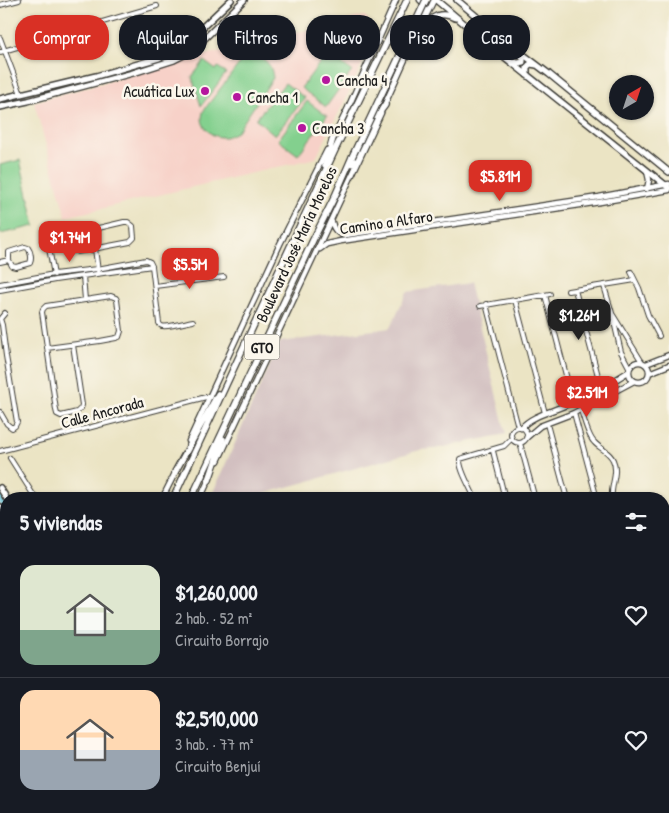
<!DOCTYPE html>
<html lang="es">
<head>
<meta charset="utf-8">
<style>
	:root { --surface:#171b24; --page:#242831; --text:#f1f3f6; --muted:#9ea1a6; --line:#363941; --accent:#d93025 }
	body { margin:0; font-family:"Patrick Hand",sans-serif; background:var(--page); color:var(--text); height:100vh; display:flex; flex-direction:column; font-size:19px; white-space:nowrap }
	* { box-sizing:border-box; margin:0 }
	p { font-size:16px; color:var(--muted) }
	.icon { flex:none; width:28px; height:28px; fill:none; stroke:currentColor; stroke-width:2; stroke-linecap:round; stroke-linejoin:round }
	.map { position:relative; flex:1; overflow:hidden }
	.drawer { position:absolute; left:0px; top:492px; width:670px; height:321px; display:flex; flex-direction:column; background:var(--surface); border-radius:20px 20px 0 0; box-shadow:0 1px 4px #0004 }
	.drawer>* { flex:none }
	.top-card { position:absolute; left:15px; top:15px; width:640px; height:45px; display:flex; gap:10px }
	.needle { width:32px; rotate:39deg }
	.tools { position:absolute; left:609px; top:75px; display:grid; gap:10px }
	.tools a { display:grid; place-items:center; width:45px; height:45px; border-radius:50%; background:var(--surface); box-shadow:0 1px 4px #0004; font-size:25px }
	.price { position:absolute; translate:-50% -42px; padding:0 11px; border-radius:10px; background:var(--accent); color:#fff; font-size:16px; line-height:32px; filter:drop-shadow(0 1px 2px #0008) }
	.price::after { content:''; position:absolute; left:50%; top:30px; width:15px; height:11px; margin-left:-8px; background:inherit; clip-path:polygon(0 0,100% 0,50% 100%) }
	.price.current { background:#222; color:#fff }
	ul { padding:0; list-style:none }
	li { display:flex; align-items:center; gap:15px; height:125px; padding:0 20px }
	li+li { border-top:1px solid var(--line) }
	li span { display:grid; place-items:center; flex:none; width:140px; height:100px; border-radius:15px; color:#555 }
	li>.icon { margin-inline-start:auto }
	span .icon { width:60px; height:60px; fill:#fffc; stroke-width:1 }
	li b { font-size:21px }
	h2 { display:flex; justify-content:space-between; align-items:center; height:60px; padding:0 20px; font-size:21px }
	.tag { padding:0 18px; border-radius:20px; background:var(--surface); box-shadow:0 1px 4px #0004; font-size:18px; line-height:45px }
	.tag.current { background:var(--accent); color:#fff }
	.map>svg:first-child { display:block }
</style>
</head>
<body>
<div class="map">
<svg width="669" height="813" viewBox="0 0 669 813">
	<rect width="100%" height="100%" fill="#fbf7ec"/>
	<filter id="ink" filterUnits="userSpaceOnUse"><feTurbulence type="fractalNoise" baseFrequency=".02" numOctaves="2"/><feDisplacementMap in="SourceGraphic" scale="10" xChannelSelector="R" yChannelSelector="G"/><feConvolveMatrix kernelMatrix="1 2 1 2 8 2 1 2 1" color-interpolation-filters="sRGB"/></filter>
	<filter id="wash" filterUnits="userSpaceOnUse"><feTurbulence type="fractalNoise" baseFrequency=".0096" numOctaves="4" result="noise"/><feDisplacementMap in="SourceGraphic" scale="20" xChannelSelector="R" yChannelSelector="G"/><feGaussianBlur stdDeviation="1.12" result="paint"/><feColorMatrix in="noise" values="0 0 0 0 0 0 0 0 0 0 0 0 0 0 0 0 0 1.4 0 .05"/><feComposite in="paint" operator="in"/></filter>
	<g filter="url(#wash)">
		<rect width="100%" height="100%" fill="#ebe4c4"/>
		<path fill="#f7d1c8" d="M364,16l4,3 -5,11 12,6 -27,58 -32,64 -250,59 -32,-115 163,-45z"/>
		<path fill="#d2bfc0" d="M469,283l37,151 -72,15 -14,1 -175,49h-35l70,-157 110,-14 17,-36z"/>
		<path fill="#83d08e" stroke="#507655" d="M342,26l8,11 -16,13 -19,-16z
			M327,53l25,18 -26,36 -25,-19z
			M251,56c14,0 21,9 22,22l-36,54c-5,2 -10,6 -16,5 -9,0 -19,-9 -19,-19 0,-1 1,-7 2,-8l38,-50z
			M204,61l12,9 2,-3 8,6 -25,33 -9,-29z
			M285,83l20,15 -30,37 -19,-16z
			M307,101l20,15 -29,39 -20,-15z
			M20,160l15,66 -35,8v-69z"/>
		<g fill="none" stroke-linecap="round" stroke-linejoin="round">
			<path stroke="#64c7e2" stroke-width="7" d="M0,499l6,10"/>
		</g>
	</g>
	<g filter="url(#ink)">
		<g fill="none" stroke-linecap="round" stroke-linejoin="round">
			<g stroke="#3b3a35" stroke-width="6">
				<path id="minor" d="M0,5l19,-5
					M0,38l21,56
					M0,52l157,-46
					M124,222h4l5,4 1,12 -4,4 -53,10 -5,-3 -2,-9 3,-6z
					M46,232l8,43
					M25,247l3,1c3,4 4,11 2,15l-14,4 -4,-1 -3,-6v-8z
					M95,249l3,22
					M0,262l9,-2
					M631,272l8,16 9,27 11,21
					M83,276l2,24
					M0,284l54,-10 43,-5 49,-9 4,2 2,4 7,57c1,1 1,3 3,3 5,2 25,-4 31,-5
					M155,286l69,-9
					M604,286l8,27 9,39 8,15
					M0,290l55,-10 97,-14
					M575,290l26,97
					M568,291l67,-11
					M545,295l28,107
					M515,300l30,113
					M486,304l32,123
					M480,306l70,-12
					M613,315l29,47
					M0,319l2,6 4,31 11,66 -2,4 -3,2 -5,-4 -7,-12
					M0,319l5,-6
					M47,348l53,-7 16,-3 3,-1 2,-6 -4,-31 -1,-2 -5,-2 -65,10 -3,3 -1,3 14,98 1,4 4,2 16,-4 4,-4 1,-3 -9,-60
					M581,410c3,9 7,26 13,32 6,7 15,9 19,18 6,13 -3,26 -1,39
					M574,413l23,86
					M547,424l20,75
					M511 435a8 8 0 1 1 16 0a8 8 0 1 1-16 0Z
					M520,443l15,56
					M0,451l210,-55
					M493,451l12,48
					M10,458l26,41
					M27,499l7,-4
					M475,499c-4,-11 -16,-29 -15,-40l44,-13 8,-8
					M0,519l6,10
					M664,537l5,-1
					M0,560l6,9
					M0,576l6,-4
					M0,632l6,9
					M107,808l3,5
					M424,808l9,5
					M509,813l11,-5"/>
			</g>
			<g stroke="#3b3a35" stroke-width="7">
				<path id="tertiary" d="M420,0l5,5v11
					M384,106l28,-62 22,-44
					M332,141l16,-33 48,-108
					M647,189l2,-9 -2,-9
					M332,222c1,7 6,13 13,13l254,-38 70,-13
					M320,249l7,-5 14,-3 259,-39 69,-12
					M629 372a10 10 0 1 1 20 0a10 10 0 1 1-20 0Z
					M646,364l23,-9
					M649,373l20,-8
					M521,428c12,-13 30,-16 45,-23 22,-8 43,-21 62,-33
					M527,437l13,-11 34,-13 60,-32
					M189,441l91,-197 47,-94
					M218,461l163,-348
					M162,499l14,-28
					M200,499l10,-22
					M50,813l3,-5"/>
			</g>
			<g stroke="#3b3a35" stroke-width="8">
				<path id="secondary" d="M436,0l56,47 177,141
					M457,0l51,43 41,31 120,98
					M420,28c12,-10 19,-18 35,-10
					M514,62l4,1 5,-1v-4l-3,-4
					M527,75v-7c2,-5 5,-4 9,-3
					M0,99l96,-23 63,-18 20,-10 9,-7 43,-41
					M0,107l28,-6 105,-28 41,-13 14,-7 10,-8 46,-45
					M0,488l7,11
					M0,507l6,10
					M209,808l4,5
					M240,808l9,5"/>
			</g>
			<g stroke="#3b3a35" stroke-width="8">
				<path id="primary" d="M353,164l23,-47 9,-12
					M325,165l8,-27
					M175,472l43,-78
					M209,480l14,-41
					M173,499l162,-349 72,-150
					M191,499l122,-259 22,-44 17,-39
					M15,813l2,-5
					M24,813l2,-5
					M42,813l3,-5"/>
			</g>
			<use href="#minor" stroke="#fff" stroke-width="4"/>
			<use href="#tertiary" stroke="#fff" stroke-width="4.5"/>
			<use href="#secondary" stroke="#fff" stroke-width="5"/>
			<use href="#primary" stroke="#fff" stroke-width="5.5"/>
			<g stroke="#3b3a35" stroke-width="8" stroke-linecap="butt">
				<path id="primary-bridge" d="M352,157l74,-157"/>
			</g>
			<use href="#primary-bridge" stroke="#fff" stroke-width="5.5"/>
		</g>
	</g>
	<g fill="#b5179e" stroke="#fbf7ec" stroke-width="2">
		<circle cx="326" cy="80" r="5"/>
		<circle cx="205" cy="91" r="5"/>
		<circle cx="237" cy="97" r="5"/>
		<circle cx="302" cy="128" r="5"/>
	</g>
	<g text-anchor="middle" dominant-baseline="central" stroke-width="5" stroke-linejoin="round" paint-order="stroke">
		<rect fill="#fbf7ec" stroke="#5f5e5a" stroke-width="1" x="244.5" y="334.5" width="35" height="25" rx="4"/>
		<g font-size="15" font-weight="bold" fill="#1c1c1c">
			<text x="262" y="347">GTO</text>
		</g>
		<g font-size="16" fill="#1c1c1c" stroke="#fbf7ec" text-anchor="start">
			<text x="336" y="80">Cancha 4</text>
			<text x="195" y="91" text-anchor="end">Acuática Lux</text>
			<text x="247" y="97">Cancha 1</text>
			<text x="312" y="128">Cancha 3</text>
		</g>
		<g font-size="16" fill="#1c1c1c" stroke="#fbf7ec">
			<text transform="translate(386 222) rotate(-8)">Camino a Alfaro</text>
			<text transform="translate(296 244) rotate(-65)">Boulevard José María Morelos</text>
			<text transform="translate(102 412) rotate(-15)">Calle Ancorada</text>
		</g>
	</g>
</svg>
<div class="tools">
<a><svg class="needle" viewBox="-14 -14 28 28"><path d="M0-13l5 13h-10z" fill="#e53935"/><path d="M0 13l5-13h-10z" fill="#9ea1a6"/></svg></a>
</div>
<b class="price" style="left:500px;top:202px">$5.81M</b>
<b class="price" style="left:70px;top:263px">$1.74M</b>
<b class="price" style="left:190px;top:290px">$5.5M</b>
<b class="price current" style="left:579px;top:341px">$1.26M</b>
<b class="price" style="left:587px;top:418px">$2.51M</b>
<div class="top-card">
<a class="tag current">Comprar</a>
<a class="tag">Alquilar</a>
<a class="tag">Filtros</a>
<a class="tag">Nuevo</a>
<a class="tag">Piso</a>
<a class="tag">Casa</a>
</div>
<section class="drawer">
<h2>5 viviendas<svg class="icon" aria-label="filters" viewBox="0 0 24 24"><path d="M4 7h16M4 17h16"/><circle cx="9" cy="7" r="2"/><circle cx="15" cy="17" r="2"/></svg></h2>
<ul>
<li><span style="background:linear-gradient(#dfe7d0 65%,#7fa58c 0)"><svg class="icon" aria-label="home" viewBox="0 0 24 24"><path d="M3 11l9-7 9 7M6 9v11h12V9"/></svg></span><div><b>$1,260,000</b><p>2 hab. · 52 m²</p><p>Circuito Borrajo</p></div><svg class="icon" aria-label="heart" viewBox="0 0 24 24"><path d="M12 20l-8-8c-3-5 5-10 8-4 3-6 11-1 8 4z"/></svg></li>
<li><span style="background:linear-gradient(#ffd9b3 60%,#9aa5b1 0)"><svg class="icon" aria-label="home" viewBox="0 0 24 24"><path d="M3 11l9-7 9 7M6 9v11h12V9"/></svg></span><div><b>$2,510,000</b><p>3 hab. · 77 m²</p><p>Circuito Benjuí</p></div><svg class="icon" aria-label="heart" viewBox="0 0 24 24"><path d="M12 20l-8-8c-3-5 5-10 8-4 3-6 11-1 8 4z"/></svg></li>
</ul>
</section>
</div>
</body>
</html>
